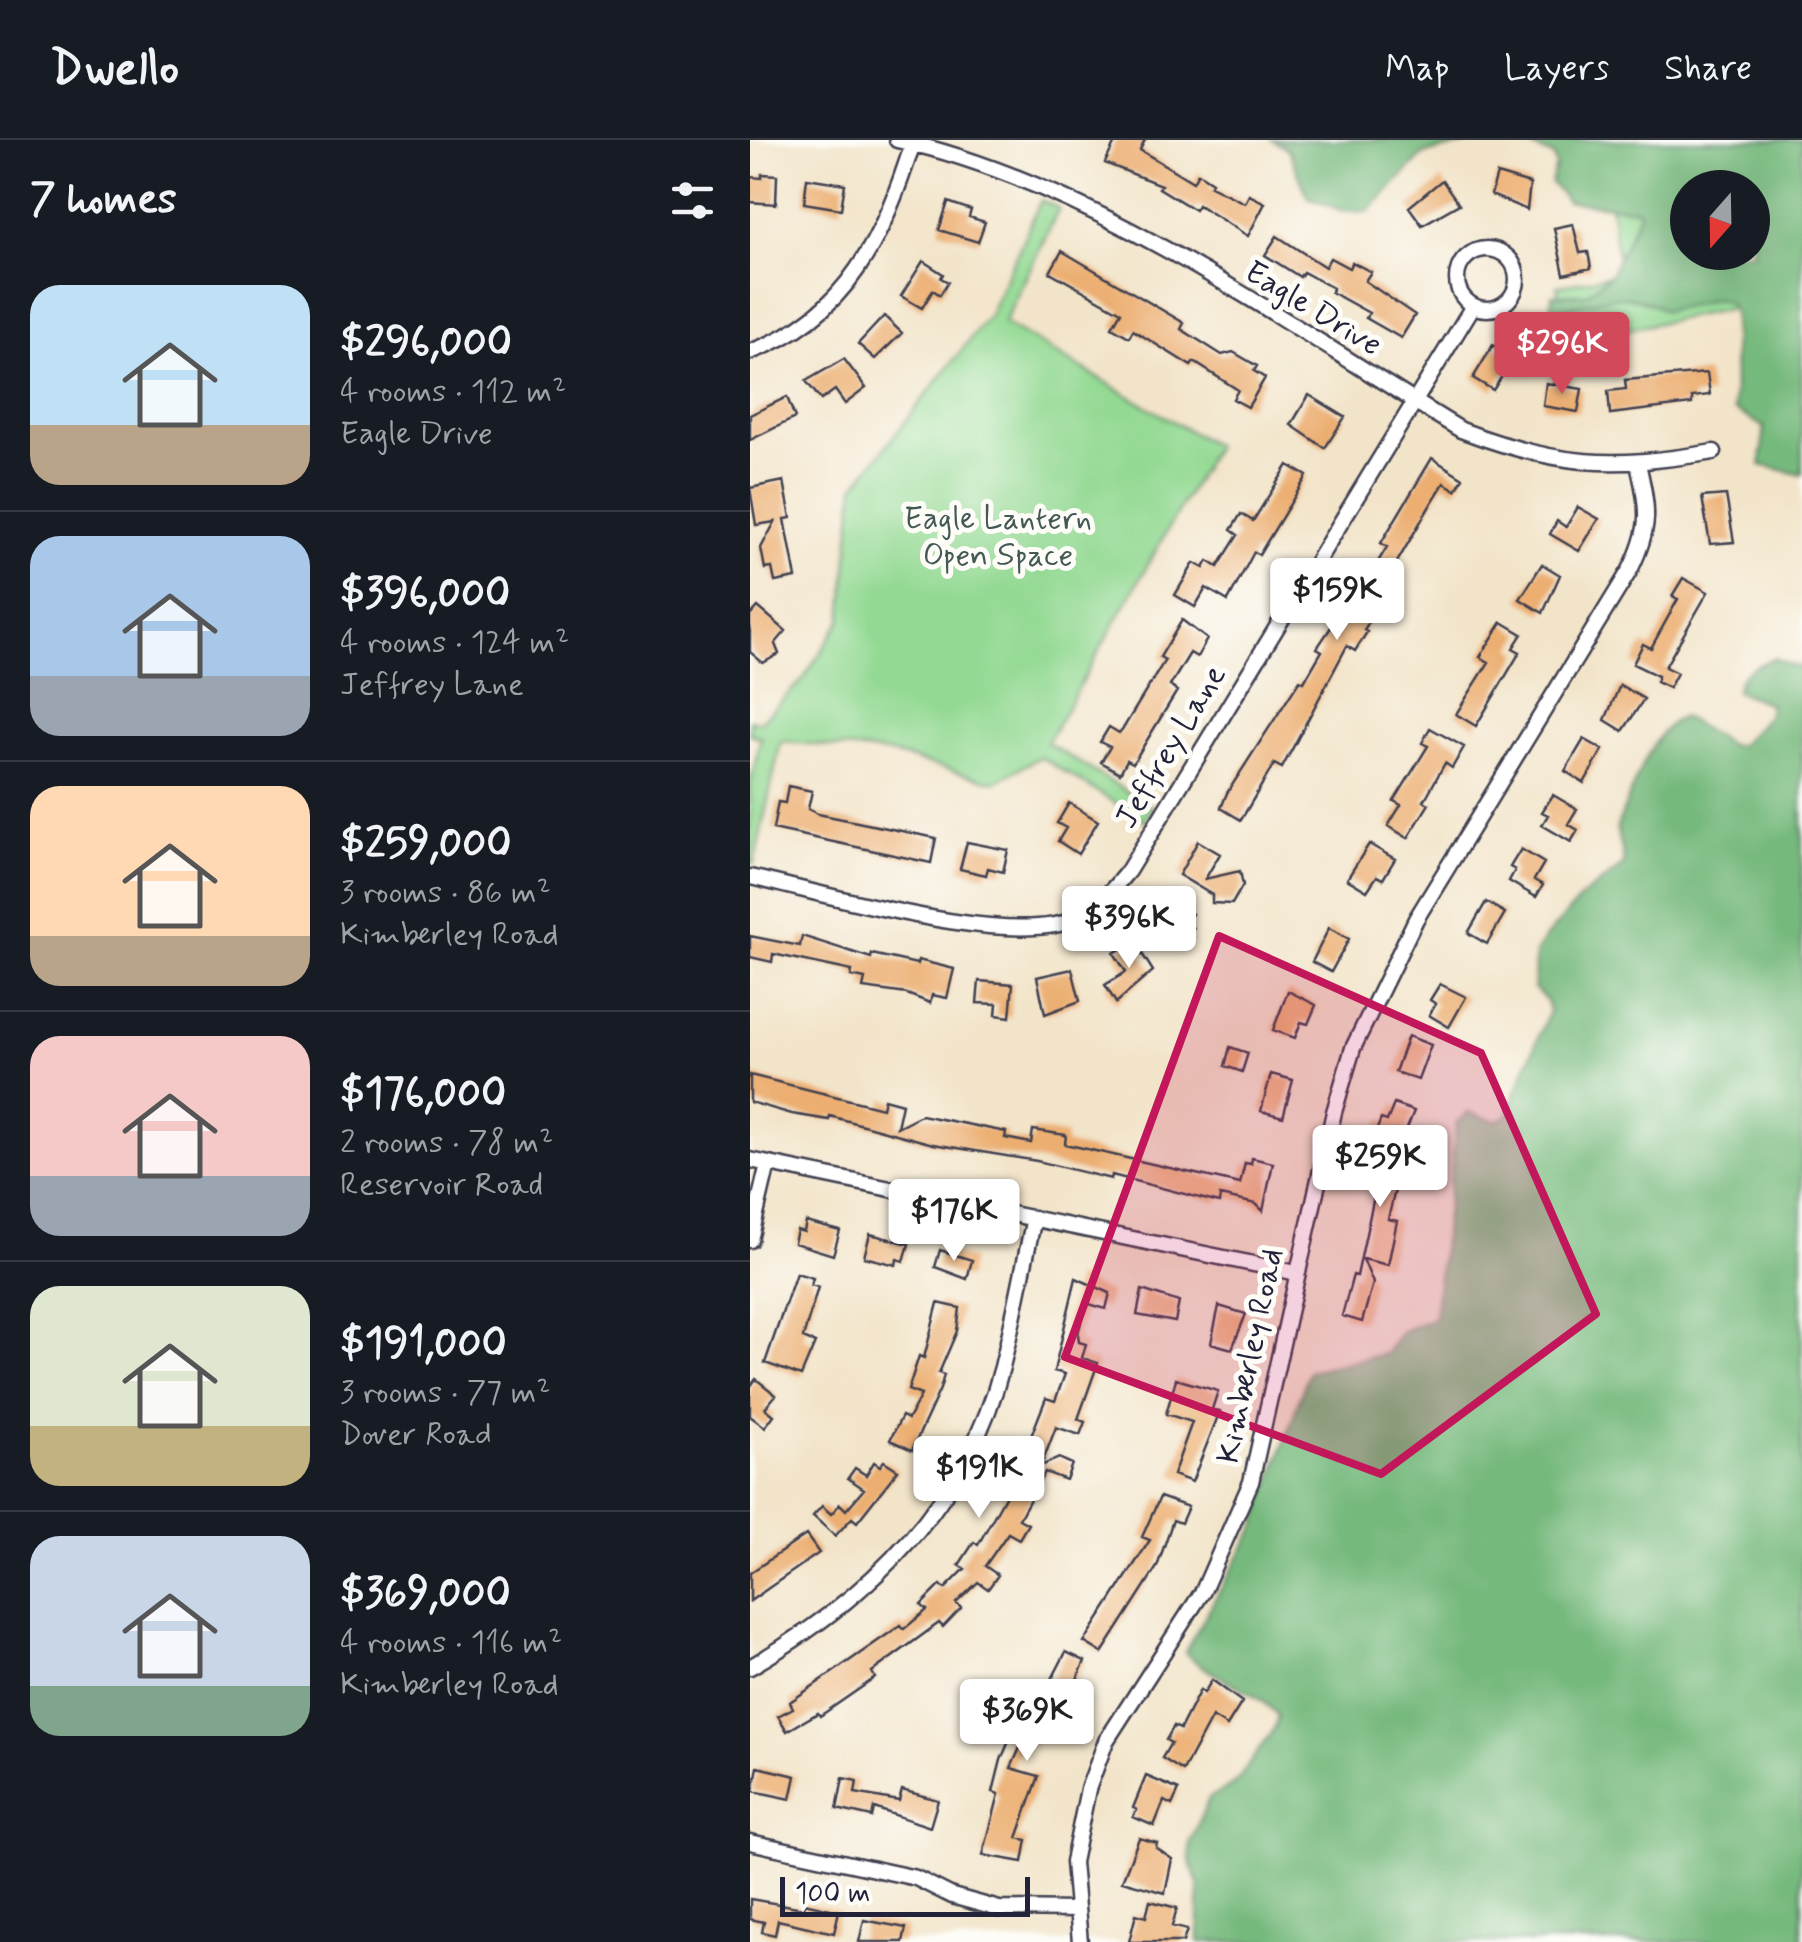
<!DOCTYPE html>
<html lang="en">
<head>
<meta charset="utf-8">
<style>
	:root { --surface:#171b24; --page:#20242c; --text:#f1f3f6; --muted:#9ea1a6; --line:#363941; --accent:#d1495b }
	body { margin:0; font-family:Mynerve,sans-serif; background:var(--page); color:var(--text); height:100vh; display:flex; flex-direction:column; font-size:38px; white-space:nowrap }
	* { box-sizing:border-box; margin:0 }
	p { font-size:32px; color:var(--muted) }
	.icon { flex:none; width:55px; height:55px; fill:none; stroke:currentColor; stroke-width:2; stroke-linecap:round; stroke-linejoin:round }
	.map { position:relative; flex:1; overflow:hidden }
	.panel { display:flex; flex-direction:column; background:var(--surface); width:750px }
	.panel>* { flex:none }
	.needle { width:65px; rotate:200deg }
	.tools { position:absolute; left:920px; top:30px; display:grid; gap:20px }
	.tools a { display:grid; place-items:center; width:100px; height:100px; border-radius:50%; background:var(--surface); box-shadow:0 10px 40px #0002; font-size:50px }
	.scale { position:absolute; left:30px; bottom:25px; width:250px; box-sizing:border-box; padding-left:10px; border:5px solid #22223b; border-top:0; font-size:28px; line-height:35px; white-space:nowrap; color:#22223b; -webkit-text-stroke:8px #fdfcf7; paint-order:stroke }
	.price { position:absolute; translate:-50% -85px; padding:0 22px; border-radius:10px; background:#fff; color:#222; font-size:32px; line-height:65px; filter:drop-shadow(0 2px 5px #0008) }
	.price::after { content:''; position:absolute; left:50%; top:60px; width:30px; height:22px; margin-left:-15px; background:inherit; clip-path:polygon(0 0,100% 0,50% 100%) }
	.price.selected { background:var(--accent); color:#fff }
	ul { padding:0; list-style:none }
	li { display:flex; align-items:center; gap:30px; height:250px; padding:0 30px }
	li+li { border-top:2px solid var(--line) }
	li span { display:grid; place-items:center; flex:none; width:280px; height:200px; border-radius:30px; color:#555 }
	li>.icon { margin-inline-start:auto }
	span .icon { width:120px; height:120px; fill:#fffc; stroke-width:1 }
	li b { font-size:42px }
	h2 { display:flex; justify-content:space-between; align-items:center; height:120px; padding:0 30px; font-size:42px }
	header { display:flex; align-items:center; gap:60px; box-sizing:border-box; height:140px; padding:0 50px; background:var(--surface); border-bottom:2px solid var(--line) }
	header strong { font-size:48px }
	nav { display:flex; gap:55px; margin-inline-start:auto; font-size:35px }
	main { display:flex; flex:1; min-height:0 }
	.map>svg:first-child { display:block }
</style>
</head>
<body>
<header>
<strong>Dwello</strong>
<nav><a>Map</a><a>Layers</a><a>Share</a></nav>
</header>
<main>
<section class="panel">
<h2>7 homes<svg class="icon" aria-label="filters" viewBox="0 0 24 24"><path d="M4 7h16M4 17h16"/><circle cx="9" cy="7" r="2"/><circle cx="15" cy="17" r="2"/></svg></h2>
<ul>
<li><span style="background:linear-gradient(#bfe0f5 70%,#b9a48a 0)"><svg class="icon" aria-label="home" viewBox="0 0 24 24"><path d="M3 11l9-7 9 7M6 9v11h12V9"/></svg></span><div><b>$296,000</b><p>4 rooms · 112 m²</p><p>Eagle Drive</p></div></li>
<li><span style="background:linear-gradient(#a9c7e8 70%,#9aa5b1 0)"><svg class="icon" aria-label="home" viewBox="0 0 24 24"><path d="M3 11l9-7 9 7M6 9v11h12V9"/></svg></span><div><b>$396,000</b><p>4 rooms · 124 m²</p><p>Jeffrey Lane</p></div></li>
<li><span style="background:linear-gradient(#ffd9b3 75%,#b9a48a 0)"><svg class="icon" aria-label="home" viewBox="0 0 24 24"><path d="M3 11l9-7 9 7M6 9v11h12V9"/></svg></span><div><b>$259,000</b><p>3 rooms · 86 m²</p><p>Kimberley Road</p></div></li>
<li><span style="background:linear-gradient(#f6c9c9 70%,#9aa5b1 0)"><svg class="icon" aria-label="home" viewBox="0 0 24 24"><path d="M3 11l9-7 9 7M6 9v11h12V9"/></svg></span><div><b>$176,000</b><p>2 rooms · 78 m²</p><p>Reservoir Road</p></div></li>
<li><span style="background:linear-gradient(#dfe7d0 70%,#c2b280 0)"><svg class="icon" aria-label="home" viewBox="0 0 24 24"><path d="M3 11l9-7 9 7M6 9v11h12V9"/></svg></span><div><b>$191,000</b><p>3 rooms · 77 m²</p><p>Dover Road</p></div></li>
<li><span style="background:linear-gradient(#c9d6e8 75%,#7fa58c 0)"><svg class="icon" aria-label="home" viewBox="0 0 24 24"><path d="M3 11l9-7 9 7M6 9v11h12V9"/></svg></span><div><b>$369,000</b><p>4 rooms · 116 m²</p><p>Kimberley Road</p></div></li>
</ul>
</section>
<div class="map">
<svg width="1052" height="1802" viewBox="0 0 1052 1802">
	<rect width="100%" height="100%" fill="#fdfcf7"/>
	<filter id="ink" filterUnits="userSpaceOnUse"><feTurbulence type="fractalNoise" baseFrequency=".01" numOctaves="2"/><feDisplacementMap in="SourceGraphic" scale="20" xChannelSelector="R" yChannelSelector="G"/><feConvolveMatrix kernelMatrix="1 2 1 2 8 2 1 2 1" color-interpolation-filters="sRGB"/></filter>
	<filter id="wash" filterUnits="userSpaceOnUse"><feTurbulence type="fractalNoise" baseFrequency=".0048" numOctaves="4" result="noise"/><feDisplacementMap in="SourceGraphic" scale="40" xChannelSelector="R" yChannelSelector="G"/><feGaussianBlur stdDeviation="2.25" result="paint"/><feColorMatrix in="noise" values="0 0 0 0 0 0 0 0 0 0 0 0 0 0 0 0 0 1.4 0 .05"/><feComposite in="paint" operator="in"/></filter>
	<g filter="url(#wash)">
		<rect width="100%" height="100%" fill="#f2e4c9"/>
		<path fill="#93d993" stroke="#5a7e67" stroke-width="2.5" d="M854,26l84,22v64l56,54 -176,35 -11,-55 63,-13z
			M291,60l18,8 -55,115 211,123 -168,297 105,64 -7,14 -105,-64 -45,25 -106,-29 -108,-12 -27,123 -4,-1v-77l11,-49 -11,-3v-14l10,2 43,-42 39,-61 13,-133 134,-171z"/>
		<path fill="#76b97d" stroke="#4c6e5c" stroke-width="2.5" fill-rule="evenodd" d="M522,0h215l-63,14 -56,58 -28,-2 -32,-13 -20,-48z
			M766,0h286v335l-41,-10 3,-38 -30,-17 -1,-97 -5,-10 -11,-4 -52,12c-47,-27 -62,-8 -110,-1l-4,-4 1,-11 34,-1 24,-19 29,-61 -2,-5 -70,-8 -16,-18 5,-17 -3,-10zM938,48h64v64h-64z
			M1024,518l24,10 4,-3v1277h-603v-54l-9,-28v-17l19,-45 26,-14 40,-57 3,-11c-24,-29 -68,-37 -93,-64l70,-124 54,-157 76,-17 17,-23 32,-13 23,-196 12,-10 26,9 11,-4 43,-106 -2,-10 -13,-13 1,-35 10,-15 37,-41 41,-31c3,-15 -6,-24 -6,-39 12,-28 35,-102 66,-110l47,28h10l27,-29 3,-12 -34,-13c3,-21 20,-25 38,-33z"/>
		<g id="blocks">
			<path fill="#ecae71" d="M366,0h29l-5,10 53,32 5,-9 14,9 -2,4 35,17 4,-8 16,8 -17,33 -50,-31 -3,5 -36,-22 2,-3 -56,-22z
				M12,34l15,1 -1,29 -26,-2v-25l12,1z
				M747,34l33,10 -3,26 -36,-15z
				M57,38l38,6 -4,25 -37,-6z
				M692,40l17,24 -37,21 -13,-18z
				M198,62l23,8 -2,7 16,5 -7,20 -39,-12z
				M823,84l7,29 8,-1 3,16 -27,6 -10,-46z
				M527,96l48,31 5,-9 19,10 3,-6 19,10 -6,9 50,34 -14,23 -35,-20 3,-5 -38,-21 2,-4 -30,-16 -3,5 -35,-22z
				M312,111l122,72 -3,6 41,26 11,-3 24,14 -3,5 11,7 -17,29 -15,-8 5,-9 -44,-28 -3,4 -58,-36 -4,7 -17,-10 9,-15 -71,-40z
				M173,121l20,13 -2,4 7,4 -8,13 -7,-5 -11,18 -21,-12z
				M134,176l18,17 -27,26 -17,-15z
				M743,205l21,13 -21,32 -20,-12z
				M94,219l22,29 -21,16 -10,-14 -14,10 -15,-19z
				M957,233l3,22 -18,2v7l-82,10 -2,-23 18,-2 -1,-9z
				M796,243l36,6 -4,23 -35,-6z
				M559,255l36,22 -20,31 -34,-23z
				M37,257l8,21 -45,22v-25z
				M682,318l31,20 -7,12 -12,-7 -13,21 -41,70 5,3 -31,53 3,2 -12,19 -8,-5 -65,122 -8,-4 -33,56 -20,-12 6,-15 73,-113 4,2 18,-31 -5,-3 47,-70 3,2 20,-33 -6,-4z
				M538,325l19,11 -48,79 -5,-3 -26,49 -22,-13 -11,19 -20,-12 19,-32 10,5 4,-7 10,6 20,-32 -7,-5 10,-16 12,7z
				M34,341l7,37 -6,1 11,59 -21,4 -3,-14 -7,1 -4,-21 14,-26 -19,3 -6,-37z
				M976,355l8,47 -24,2 -8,-47z
				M828,367l21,12 -20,32 -29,-17 7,-13 9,6z
				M792,424l18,11 -17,38 -23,-14z
				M933,438l25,14 -43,75 12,6 -8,15 -13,-6 2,-6 -25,-12 10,-20 8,4 27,-49 -6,-3z
				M8,467l28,24 -11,13 4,10 -16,9 -13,-11v-36z
				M432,480l25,19 -10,18 -7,-4 -20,33 7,5 -44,72 -6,-3 -7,13 -19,-11 9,-15 -10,-5 9,-15 10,6 5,-6 41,-67 -5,-3z
				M752,482l20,12 -9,14 7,4 -44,74 -20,-12 33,-52 -9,-5z
				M870,545l24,14 -21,32 -18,-11z
				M680,588l34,19 -12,21 -7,-5 -21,38 5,3 -21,34 -20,-12 13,-21 -7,-4 34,-55 -6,-3z
				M834,599l19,11 -19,33 -19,-12z
				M38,646l24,5 -4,18 10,5 118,24 -5,25 -158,-34 5,-27 7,1z
				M803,655l24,14 -9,15 10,6 -7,12 -29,-17 6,-10 -6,-3z
				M319,663l29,18 -20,33 -20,-13 8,-13 -9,-5z
				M448,701l22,13 -15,25 35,-8 3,14 -11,19 -20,-1v-8l-33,-20z
				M217,702l41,8 -5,22 -15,-4 -2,7 -26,-6z
				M619,704l26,15 -12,20 -6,-3 -10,15 -20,-12z
				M771,709l23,14 -10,17 9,5 -7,12 -27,-16 6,-11 -5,-3z
				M425,759l17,15 -7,7 8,7 -13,14 -6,-6 -8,9 -22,-18z
				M736,762l19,11 -18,31 -19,-11z
				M579,788l20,11 -18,33 -19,-10z
				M0,796l50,10 2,-10 69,22 1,-4 45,10 1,-4 36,9 -7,29 -15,-3 -2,8 -23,-9 -44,-6 2,-9 -14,-3 1,-5 -79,-17 -1,8 -22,-5z
				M384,801l19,30 -37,32 -11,-18 21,-13 -12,-19z
				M322,829l8,32 -35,13 -8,-37z
				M229,841l34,3 -3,33 -14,-2 1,-11 -20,-1z
				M690,844l26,13 -17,30 -20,-12 7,-11 -6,-4z
				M538,851l28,14 -8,19 -7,-2 -6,16 -22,-8z
				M658,896l23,9 -13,35 -23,-8z
				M480,907l18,6 -6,19 -17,-6z
				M521,934l22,6 -10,37 -22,-6z
				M0,935l132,33 2,-9 18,5 -5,23 24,-12 85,17 -1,6 26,5 2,-13 33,5 -1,9 175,40 5,-21 6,1 1,-6 21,5 -10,48 -7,-7 -36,-8 -1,7 -107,-28 -1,4 -74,-18 -104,-17 -103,-28 -1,4 -37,-6 -42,-12z
				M644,964l20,7 -19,48 7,2 -14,58 9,2 -9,44 -25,-6 10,24 -11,39 -20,-6 11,-41 4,1 16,-75 7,-59 -7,-3 8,-20 6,2z
				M56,1082l34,9 -7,24 -39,-12 3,-13 7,2z
				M120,1094l39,10 -5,17 -7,-2 -1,6 -32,-8z
				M190,1110l32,10 -5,19 -32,-12z
				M46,1133l17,5 -2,7 7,2 -15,51 12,5 -14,33 -36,-13z
				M326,1138l34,15 -4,16 -20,-6 -8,31 1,8 7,2 -4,14 16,5 -20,56 7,3 -5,13 -24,-8 -15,39 18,-8 13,6 -6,16 -21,-8 -26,47 9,5 -9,15 -11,-6 -23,33 13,9 -10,14 -10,-7 -22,21 5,5 -18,19 -4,-4 -67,49 3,6 -55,38 -2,-3 -31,18 -9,-15 15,-8 -3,-6 111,-77 3,4 23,-19 -6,-5 20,-20 4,4 20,-20 -6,-4 15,-23 4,3 35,-63 33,-84 9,3 10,-27 -11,-3z
				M392,1150l37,12 -4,20 -38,-7z
				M188,1163l22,5 -3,23 -18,42 5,2 -4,14 -28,61 -22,-10 12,-24 6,3 13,-24 -13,-5 11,-34 5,2z
				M469,1166l27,8 -14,35 -21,-6z
				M6,1239l20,16 -11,13 9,7 -9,12 -15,-11v-29z
				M426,1239l42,12 -6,18 8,2 -28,71 -19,-7 19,-53 -26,-8z
				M134,1321l14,9 -41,52 -5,-4 -17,18 -22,-20 9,-10 9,8 9,-10 6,6 18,-21 -16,-11 7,-10 11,7 8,-13 6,4z
				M410,1357l28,10 -7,16 -8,-3 -16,47 -55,86 -18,-11 66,-102 -8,-3z
				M56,1395l13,18 -69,48v-28z
				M316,1512l19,9 -34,77 -12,-5 -4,11 -11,-5 -13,29 28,8 -22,62 10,2 -4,22 -40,-7 16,-61 -6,-2 8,-32 19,-45 4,-5 10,4z
				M462,1540l30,22 -15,24 -15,-9 -29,54 -21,-13 9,-15 -5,-3 8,-14 6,3 20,-39 4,3z
				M8,1627l38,9 -5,23 -38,-8z
				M396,1636l33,14 -7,15 -8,-4 -10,25 -21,-9 4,-7 -4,-2z
				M93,1638l14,3 -2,12 44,8 3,-11 36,10 -8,27 -56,-19 -2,9 -35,-8z
				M389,1698l18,5 -1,5 16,11 -7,34 -43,-12z
				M0,1759l53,9 1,-5 35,8 -5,22 -56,-13 -3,15 -13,-3 2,-10 -14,-3z
				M400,1761l27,7 -5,18 15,4 -4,12h-54l7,-28 10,3z
				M114,1780l42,8 -3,14h-44z"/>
		</g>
	</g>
	<g filter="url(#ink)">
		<use href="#blocks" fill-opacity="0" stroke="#413f50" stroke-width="2.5"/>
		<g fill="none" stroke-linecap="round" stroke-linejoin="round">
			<g stroke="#413f50" stroke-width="19">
				<path id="minor" d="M147,0c197,43 392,186 564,290 98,37 150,39 253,22
					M707 139a30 30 0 1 1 60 0a30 30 0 1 1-60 0Z
					M0,212c99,-36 133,-116 163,-209
					M0,737c74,16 263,73 327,41 21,-10 36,-29 51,-47l345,-565
					M0,1020l547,113
					M0,1100l18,-76
					M0,1527c118,-68 217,-164 252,-300 12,-49 21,-99 32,-149
					M0,1702l166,36 36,18 47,13 77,1
					M330,1802l-7,-80 15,-73 18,-48 97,-150 48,-109 83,-370 19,-64 63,-129 214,-349c21,-42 19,-61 8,-106"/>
			</g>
			<use href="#minor" stroke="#fff" stroke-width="14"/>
		</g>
	</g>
	<path fill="#c2185b" fill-opacity="0.2" stroke="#c2185b" stroke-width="8" stroke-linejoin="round" d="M469,796l262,117 115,261 -215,160 -316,-117z"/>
	<g text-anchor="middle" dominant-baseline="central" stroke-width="10" stroke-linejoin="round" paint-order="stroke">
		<g font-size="32" fill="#22223b" stroke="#fdfcf7">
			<text transform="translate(563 169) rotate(31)">Eagle Drive</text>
			<text transform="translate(421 607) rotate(-59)">Jeffrey Lane</text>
			<text transform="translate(501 1216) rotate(-78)">Kimberley Road</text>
		</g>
		<g font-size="32" fill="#445955" stroke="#fdfcf7">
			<text x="248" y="379">Eagle Lantern<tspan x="248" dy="37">Open Space</tspan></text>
		</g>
	</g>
</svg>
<div class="tools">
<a><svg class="needle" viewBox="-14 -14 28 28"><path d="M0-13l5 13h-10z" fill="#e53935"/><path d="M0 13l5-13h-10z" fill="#9ea1a6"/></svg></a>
</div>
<div class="scale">100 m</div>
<b class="price selected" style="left:812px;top:257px">$296K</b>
<b class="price" style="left:587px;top:503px">$159K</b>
<b class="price" style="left:379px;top:831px">$396K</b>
<b class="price" style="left:630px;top:1070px">$259K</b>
<b class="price" style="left:204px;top:1124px">$176K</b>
<b class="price" style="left:229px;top:1381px">$191K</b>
<b class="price" style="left:277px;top:1624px">$369K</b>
</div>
</main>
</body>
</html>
